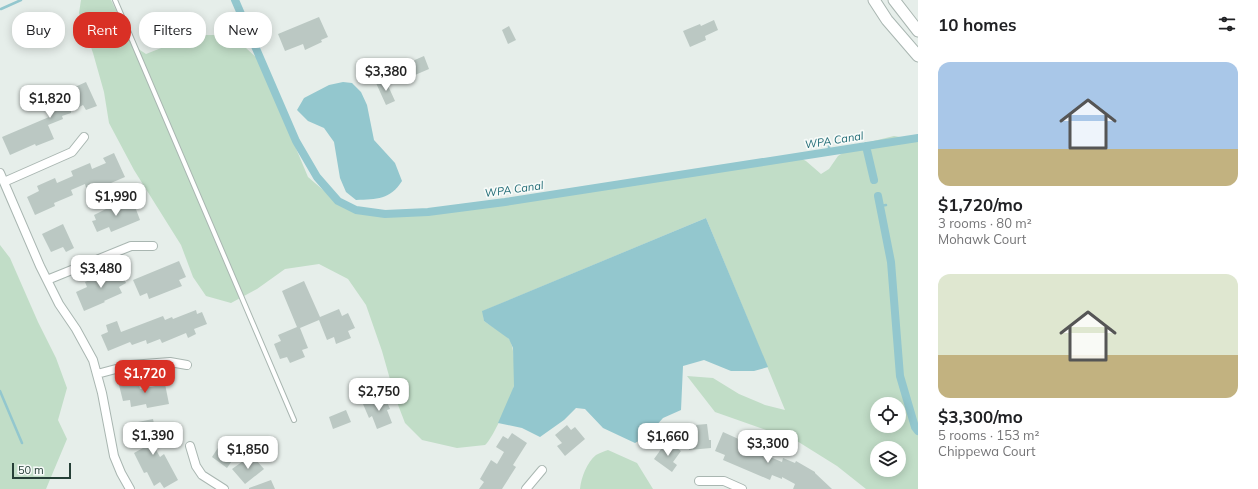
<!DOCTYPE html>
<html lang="en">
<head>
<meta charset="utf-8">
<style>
	:root { --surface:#fff; --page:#f6f6f6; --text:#202124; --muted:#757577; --accent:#d93025 }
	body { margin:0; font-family:Mulish,sans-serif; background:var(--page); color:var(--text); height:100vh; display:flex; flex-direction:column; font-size:15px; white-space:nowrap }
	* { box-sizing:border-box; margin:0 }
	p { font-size:13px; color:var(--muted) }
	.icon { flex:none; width:22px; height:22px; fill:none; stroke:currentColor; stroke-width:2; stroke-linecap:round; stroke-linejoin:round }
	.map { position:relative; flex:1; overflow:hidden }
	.drawer { display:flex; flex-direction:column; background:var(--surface); width:340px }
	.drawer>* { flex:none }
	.top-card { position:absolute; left:12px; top:12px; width:380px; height:36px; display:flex; gap:8px }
	.controls { position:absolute; left:870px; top:397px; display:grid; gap:8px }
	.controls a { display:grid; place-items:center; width:36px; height:36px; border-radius:50%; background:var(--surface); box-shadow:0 2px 10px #0003; font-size:20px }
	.scale { position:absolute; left:12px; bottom:10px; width:59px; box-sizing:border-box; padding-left:4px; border:2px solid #263f37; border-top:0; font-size:11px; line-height:14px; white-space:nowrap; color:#263f37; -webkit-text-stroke:3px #f6faf8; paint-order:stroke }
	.price { position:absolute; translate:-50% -34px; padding:0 9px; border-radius:8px; background:#fff; color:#222; font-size:13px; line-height:26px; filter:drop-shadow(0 1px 2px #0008) }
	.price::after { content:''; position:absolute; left:50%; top:24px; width:12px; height:9px; margin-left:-6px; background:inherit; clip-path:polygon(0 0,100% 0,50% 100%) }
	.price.current { background:var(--accent); color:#fff }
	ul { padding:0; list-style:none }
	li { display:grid; align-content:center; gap:8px; height:212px; padding:0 20px }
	li span { display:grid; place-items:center; height:124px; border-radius:12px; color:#555 }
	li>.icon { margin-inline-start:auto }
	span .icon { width:72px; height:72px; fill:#fffc; stroke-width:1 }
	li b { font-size:17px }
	h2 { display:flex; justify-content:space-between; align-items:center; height:48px; padding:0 20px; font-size:17px }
	.pill { padding:0 14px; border-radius:16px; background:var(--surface); box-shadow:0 2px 10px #0003; font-size:14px; line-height:36px }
	.pill.current { background:var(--accent); color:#fff }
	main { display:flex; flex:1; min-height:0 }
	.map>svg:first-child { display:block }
</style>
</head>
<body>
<main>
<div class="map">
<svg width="918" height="489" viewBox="0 0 918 489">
	<rect width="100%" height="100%" fill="#e6eeea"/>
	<path fill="#c1ddc7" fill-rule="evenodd" d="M81,0h30l23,46 12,8 48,-19h22l30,13 13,12 49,117 36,31 57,9 143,-19 252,-42 10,5 15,13 8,-5 9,-13 15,-10 41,-10 24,4v349h-52l-29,-23 -40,-25 -82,-29 -28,-36 26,2 26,16 26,11 20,5 -79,-192 -223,93 1,10c7,5 20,12 25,18 6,7 6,36 5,46 0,8 -23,57 -29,60l-28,3 -35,-8 -17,-17 -10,-26 -13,-46 -16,-46 -18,-26 -29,-15 -34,5 -28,20 -26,14 -25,-7 -13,-19 -12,-32 -47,-75 -25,-47 -5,-31 -11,-39 -14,-40zM877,404h22v22h-22zM877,448h22v22h-22z
		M0,245l10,13 28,64 18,36 11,30 -9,32 9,19 -21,50h-46z
		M608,450l29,13 16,26h-73c1,-11 7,-27 16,-34 4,-2 8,-4 12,-5z"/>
	<path fill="#93c7ce" d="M343,82l9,1 9,9 6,13 7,35 21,23 7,18c-12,19 -25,18 -46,19l-10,-8 -6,-14 -6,-36 -10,-14 -16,-7 -11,-11 7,-12 25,-13z
		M706,218l62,149 -14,4h-23l-27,-11 -21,6 -2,44 -18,8 -16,18 -12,7 -32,-15 -18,-19 -9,-1 -12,12 -24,17 -18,-9 -24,-5 16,-37 -1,-38 -4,-9 -25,-18 -2,-10z"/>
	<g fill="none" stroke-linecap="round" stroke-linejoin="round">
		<path stroke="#93c7ce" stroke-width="2.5" d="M1,9l20,-9
			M829,144v8
			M880,206l6,-1
			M0,391l22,52"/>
		<path stroke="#93c7ce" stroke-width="8" d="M235,0l61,141 21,36 21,24 18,9 29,4 43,-2 77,-10 413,-64
			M866,146l8,34
			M878,196l13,66 9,114 15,51 3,4"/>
	</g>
	<path fill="#bbc8c3" d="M319,17l9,20 -7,3 1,2 -17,8 -2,-6 -18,7 -7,-17z
		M714,20l4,10 -13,6 1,4 -16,7 -7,-16 17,-7 1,2z
		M509,26l7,14 -8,4 -6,-14z
		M424,56l5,13 -14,6 -5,-13z
		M385,79l10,22 -9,4 -10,-22z
		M86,82l11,24 -11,4 -3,-5 -12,6v2l-9,3 1,3 -15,6 6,14 -18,7 -1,-2 -25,11 -8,-18 47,-20 -5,-13 23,-9 -1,-4z
		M114,153l11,24 -21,9 -1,-2 -16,7 -2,-7 -14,6 2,5 -19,8 1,3 -20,9 -8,-18 12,-6 -2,-5 18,-8 2,5 16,-7 -2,-5 19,-8 2,6 14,-6 -3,-5z
		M124,200l3,7 7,-3 6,16 -29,12 -2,-5 -12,5 -5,-11 4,-1 -2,-5z
		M63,224l11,24 -8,4 -3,-5 -12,5 -9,-18z
		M179,261l7,16 -7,3 3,6 -33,13 -2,-6 -7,3 -7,-16z
		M119,268l7,15 -7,4 3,6 -18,8 1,1 -21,9 -8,-19 11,-5 -2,-5z
		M304,281l16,36 19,-8 3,7 6,-3 7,15 -7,3 3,7 -15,6 -2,-7 -7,3 -8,-20 -19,8 8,20 -6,2 3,7 -15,6 -3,-6 -7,2 -6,-15 7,-3 -3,-6 19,-8 -15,-36z
		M196,310l1,4 5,-2 5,12 -13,5 2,5 -8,4 -2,-5 -24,10 -2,-4 -13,5 -1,-4 -14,5 -2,-3 -22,9 -7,-16 7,-3 -2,-7 11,-4 4,11 42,-16 2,4 7,-3 1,2z
		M164,379l5,25 -22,4 -1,-4 -15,3 -1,-7 -7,1 -4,-16 19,-4 2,8 15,-3 -1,-5z
		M384,395l6,14 -3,1 5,13 -15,6 -5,-13 -3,2 -6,-14z
		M346,410l5,12 -18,7 -4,-12z
		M153,419l4,19 -7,1 10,18 4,-3 14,26 -14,8 -4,-6 -6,4 -7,-14 -3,1 -10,-20 9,-5 -3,-16 -5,1 -2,-10z
		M707,424l2,16h2v8l-22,2 -2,-17 9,-1 -1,-7z
		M567,425l4,5 4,-3 10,12 -20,17 -8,-10 5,-3 -7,-8z
		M723,432l20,9v2l21,8 -1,3 19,8 1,-4 12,5 1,-2 19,11v1l17,16h-39l2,-5 -13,-7v2l-10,-4 -2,5 -47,-20 2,-5 -10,-4z
		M512,433l15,10 -14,22 3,2 -14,22h-23l5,-7 -4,-3 11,-19 6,4 7,-12 -8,-5 7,-11 5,3z
		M225,437l16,11 -14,20 -15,-11z
		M671,444l10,7 -8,11 4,3 -5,7 -18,-13 10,-14 4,3z
		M246,459l4,5 6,-4 8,9 -19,15 -13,-15z
		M271,480l4,9h-26v-1z"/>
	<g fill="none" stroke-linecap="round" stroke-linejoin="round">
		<g stroke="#a9b6b1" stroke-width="6">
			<path id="service" d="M115,0l179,420"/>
		</g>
		<g stroke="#a9b6b1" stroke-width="10">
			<path id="minor" d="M0,173l40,93 19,38 17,25 17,31 9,33 12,63 7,17 9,16
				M4,182l68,-30 12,-15
				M47,280l84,-34h22
				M97,374l34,-9 39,-3 17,3
				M190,446l6,20 6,9 22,14
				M699,481h25l18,8
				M526,489l16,-19"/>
		</g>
		<g stroke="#a9b6b1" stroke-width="13">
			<path id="tertiary" d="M874,0l13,20 31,36
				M894,0l24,31"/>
		</g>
		<use href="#service" stroke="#fff" stroke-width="4"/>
		<use href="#minor" stroke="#fff" stroke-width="8"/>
		<use href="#tertiary" stroke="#fff" stroke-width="11"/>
	</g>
	<g text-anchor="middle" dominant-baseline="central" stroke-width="3.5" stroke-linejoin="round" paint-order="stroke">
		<g font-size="11" font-style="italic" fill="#246d77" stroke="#f6faf8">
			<text transform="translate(834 140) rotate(-9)">WPA Canal</text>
			<text transform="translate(514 189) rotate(-8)">WPA Canal</text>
		</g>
	</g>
</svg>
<div class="controls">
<a><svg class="icon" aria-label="locate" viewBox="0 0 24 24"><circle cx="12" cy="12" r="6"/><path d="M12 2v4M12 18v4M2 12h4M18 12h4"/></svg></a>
<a><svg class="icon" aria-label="layers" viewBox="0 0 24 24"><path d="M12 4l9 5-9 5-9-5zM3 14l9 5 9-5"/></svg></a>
</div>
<div class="scale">50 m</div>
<b class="price" style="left:386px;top:92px">$3,380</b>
<b class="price" style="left:50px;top:119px">$1,820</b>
<b class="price" style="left:116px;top:217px">$1,990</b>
<b class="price" style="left:101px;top:289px">$3,480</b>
<b class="price current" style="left:145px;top:394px">$1,720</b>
<b class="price" style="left:379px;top:412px">$2,750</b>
<b class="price" style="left:153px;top:456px">$1,390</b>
<b class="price" style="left:668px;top:457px">$1,660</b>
<b class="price" style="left:768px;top:464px">$3,300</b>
<b class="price" style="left:248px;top:470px">$1,850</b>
<div class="top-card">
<a class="pill">Buy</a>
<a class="pill current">Rent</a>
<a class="pill">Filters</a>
<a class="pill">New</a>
</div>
</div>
<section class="drawer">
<h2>10 homes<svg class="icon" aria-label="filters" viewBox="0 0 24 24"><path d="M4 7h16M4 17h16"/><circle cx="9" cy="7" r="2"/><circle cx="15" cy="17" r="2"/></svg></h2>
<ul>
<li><span style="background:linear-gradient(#a9c7e8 70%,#c2b280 0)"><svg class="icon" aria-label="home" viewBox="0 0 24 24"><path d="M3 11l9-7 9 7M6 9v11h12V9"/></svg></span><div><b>$1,720/mo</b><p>3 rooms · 80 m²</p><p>Mohawk Court</p></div></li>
<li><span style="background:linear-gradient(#dfe7d0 65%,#c2b280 0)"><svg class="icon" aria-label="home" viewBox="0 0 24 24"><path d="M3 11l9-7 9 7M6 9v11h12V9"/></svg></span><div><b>$3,300/mo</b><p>5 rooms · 153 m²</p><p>Chippewa Court</p></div></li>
</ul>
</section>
</main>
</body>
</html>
